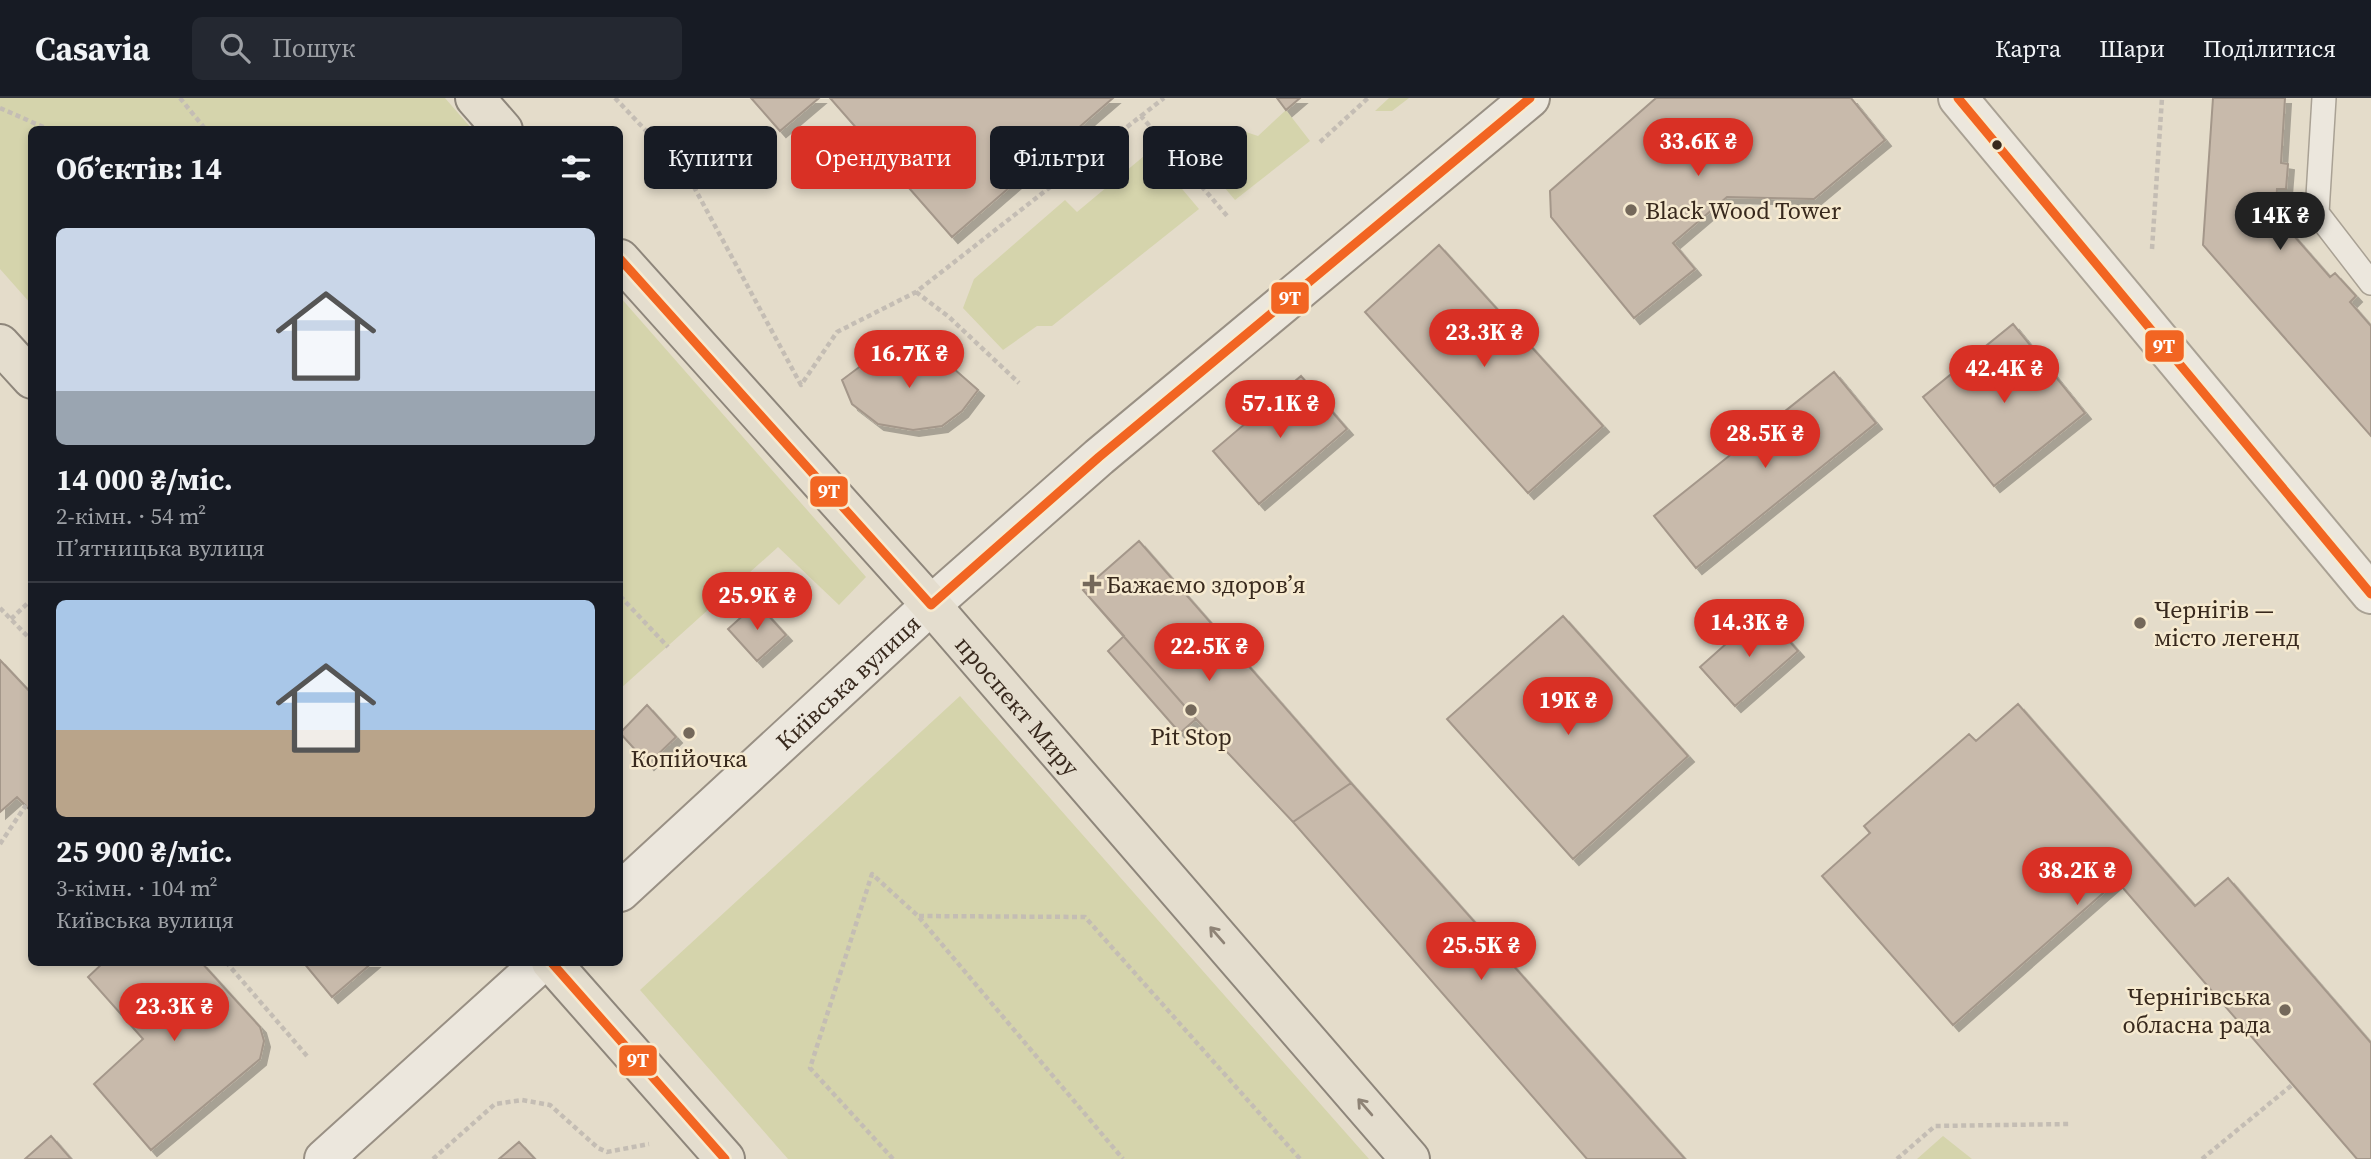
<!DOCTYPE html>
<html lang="uk">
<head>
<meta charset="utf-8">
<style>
	:root { --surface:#171b24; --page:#242831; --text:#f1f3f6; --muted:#9ea1a6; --line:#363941; --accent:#d93025 }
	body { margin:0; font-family:"Source Serif 4",serif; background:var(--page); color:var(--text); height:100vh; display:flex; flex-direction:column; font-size:26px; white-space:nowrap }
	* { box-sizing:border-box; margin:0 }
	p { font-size:23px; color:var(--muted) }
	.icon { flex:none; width:38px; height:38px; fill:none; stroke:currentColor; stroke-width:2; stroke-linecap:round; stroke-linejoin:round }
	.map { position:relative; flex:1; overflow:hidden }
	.drawer { position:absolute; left:28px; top:28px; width:595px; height:840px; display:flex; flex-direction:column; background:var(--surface); border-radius:10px; box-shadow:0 4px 10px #0003 }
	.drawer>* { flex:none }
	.banner { position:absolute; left:644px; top:28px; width:665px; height:63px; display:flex; gap:14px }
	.price { position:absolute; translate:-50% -60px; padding:0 16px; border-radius:24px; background:var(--accent); color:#fff; font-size:23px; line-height:46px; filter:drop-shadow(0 2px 4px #0008) }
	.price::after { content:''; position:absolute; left:50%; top:42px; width:21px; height:16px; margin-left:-10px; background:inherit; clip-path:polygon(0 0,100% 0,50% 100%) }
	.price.active { background:#222; color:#fff }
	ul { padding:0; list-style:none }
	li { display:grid; align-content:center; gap:14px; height:371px; padding:0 28px }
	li+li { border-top:2px solid var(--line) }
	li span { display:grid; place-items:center; height:217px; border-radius:10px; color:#555 }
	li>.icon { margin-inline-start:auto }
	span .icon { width:126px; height:126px; fill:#fffc; stroke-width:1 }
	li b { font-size:30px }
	h2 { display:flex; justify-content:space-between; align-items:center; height:84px; padding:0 28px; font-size:30px }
	.chip { padding:0 24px; border-radius:10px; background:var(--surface); box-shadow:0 4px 10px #0003; font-size:24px; line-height:63px }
	.chip.active { background:var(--accent); color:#fff }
	header { display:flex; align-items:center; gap:42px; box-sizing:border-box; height:98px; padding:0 35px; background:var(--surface); border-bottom:2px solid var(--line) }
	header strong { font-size:33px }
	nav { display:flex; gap:38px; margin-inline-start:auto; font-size:24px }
	.search { width:490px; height:63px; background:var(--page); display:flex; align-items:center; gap:18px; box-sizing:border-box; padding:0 24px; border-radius:10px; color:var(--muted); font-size:26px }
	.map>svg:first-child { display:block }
</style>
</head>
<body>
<header>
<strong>Casavia</strong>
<div class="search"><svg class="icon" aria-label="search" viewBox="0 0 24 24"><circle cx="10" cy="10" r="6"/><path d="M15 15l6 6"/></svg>Пошук</div>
<nav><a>Карта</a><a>Шари</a><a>Поділитися</a></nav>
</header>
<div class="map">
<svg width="2371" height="1061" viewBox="0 0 2371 1061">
	<defs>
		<filter id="shadow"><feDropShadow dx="6" dy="6" stdDeviation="0" flood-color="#0004"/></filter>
	</defs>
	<rect width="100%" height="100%" fill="#e4dcca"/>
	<path fill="#d5d4ac" d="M0,0h445l27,31 -440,1 -1,174 -31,-35z
		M1389,0h20l-17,13h-17z
		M1286,12l24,31 -75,59 -39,-46 35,-27 27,9z
		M1150,53l49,58 -147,117h-15l-34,24 -40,-42 11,-29 91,-79 12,12z
		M620,199l246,280 -27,28 -61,-58 -158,142z
		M960,598l409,463h-581l-148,-169z
		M1943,1038l29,23h-55z"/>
	<path fill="#c8baab" stroke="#a4978a" stroke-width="2" filter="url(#shadow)" d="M751,0h68l-39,33z
		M830,0h283l-161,139z
		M1277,0h23l-14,12z
		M1656,0h195l34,42 -71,59 -87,-2 -54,46 22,26 -61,49 -83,-101 -1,-26z
		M2213,0h72l-4,65 7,1 -2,25h-9l-2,37 6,7 6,-5 43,49 5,-4 21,23 -6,6 21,24v110l-168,-191z
		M1439,147l164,181 -75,67 -163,-181z
		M2013,226l72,89 -91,73 -71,-89z
		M890,252l36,2 27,16 25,22 -16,21 -20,15 -29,4 -35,-6 -26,-20 -10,-24 24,-18z
		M1834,274l42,51 -180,145 -42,-52z
		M1301,278l46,53 -88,75 -46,-53z
		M1139,443l212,242 -58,39 -97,-103 -113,-129z
		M1139,443l212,242 -58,39 -97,-103 -16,14 -72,-82 16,-15 -41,-46z
		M757,505l29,32 -29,26 -29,-32z
		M1763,513l35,40 -63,55 -35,-39z
		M1563,518l125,140 -115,103 -126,-140z
		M0,562l32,34v118l-15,-15 -17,15z
		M2018,606l177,202 33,-28 143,165v116h-14l-240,-278 -164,144 -131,-149 48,-43 -6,-7 105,-92 7,7z
		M647,607l29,32 -28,27 -28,-31z
		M1351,685l334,376h-98l-294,-337z
		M104,864h97l59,65 4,14 -4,18 -109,91 -57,-66 49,-45 -55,-62z
		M303,864h70l-41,35z
		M51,1038l20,23h-46z
		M519,1044l16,17h-36z"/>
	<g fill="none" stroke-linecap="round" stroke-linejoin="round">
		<g stroke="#a9a194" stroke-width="26">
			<path id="service" d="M2324,0l-7,115 54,70"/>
		</g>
		<g stroke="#a9a194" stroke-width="42">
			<path id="minor" d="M1958,0l413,496"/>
		</g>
		<g stroke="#999084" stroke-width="42">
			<g id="secondary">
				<path id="s1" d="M620,794l311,-287 168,-148 431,-359"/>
				<path d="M324,1061l218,-197"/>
			</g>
		</g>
		<g stroke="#8e867b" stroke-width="42">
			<g id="primary">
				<path d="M475,0l28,32"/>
				<path id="s2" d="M620,161l311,346 479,554"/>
				<path d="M0,246l32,35"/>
				<path d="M551,864l174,197"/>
			</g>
		</g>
		<path stroke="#c4bdb4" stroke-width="4.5" stroke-dasharray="5 3.5" stroke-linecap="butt" d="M180,0l26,32
			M615,0l72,76 114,211 36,-53 79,-40 225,-176 87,101
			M0,10l50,22
			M1141,18l23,-18
			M1320,44l48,-44
			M2152,151l10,-151
			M916,194l33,25 70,66
			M620,498l48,51
			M0,510l32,33
			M11,521l21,-20
			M0,746l26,-39
			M919,818l166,1 215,242
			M226,864l81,94
			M433,1061l62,-55 27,-4 28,5 48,43 9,4 42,-8
			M893,1061l-83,-91 62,-194 46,42 205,243
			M1897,1061l38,-33 135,-2
			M2202,1061l90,-74"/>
		<use href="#service" stroke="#ece7dd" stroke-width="23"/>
		<use href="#minor" stroke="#ece7dd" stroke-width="38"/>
		<use href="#secondary" stroke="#ece7dd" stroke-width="38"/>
		<use href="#primary" stroke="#e4ddce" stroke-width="38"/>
		<g stroke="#f6ead0" stroke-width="14">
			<path id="bus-1" d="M1958,0l413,496
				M620,161l311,346 168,-148 431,-359
				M551,864l174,197"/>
		</g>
		<use href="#bus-1" stroke="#f26522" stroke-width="9"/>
	</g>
	<defs><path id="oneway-shaft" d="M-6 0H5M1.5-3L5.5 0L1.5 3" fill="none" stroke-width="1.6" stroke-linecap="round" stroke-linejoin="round" transform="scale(1.75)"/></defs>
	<g stroke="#8e8376">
		<use href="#oneway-shaft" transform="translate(1217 837) rotate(-131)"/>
		<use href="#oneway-shaft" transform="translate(1365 1009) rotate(-131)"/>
	</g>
	<circle fill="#38291d" stroke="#f6ead0" stroke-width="2.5" cx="1997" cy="47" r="6"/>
	<g fill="#74685a" stroke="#f6ead0" stroke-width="2.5">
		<circle cx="1631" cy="112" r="7"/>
		<path d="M1088.5 475.5h7v7h7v7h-7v7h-7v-7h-7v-7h7z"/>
		<circle cx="2140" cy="525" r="7"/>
		<circle cx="1191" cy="612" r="7"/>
		<circle cx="689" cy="635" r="7"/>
		<circle cx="2285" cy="912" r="7"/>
	</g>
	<g text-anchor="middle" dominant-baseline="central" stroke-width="5" stroke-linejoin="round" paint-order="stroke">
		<g font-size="24" fill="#38291d" stroke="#f6ead0" text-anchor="start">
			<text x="1645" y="112">Black Wood Tower</text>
			<text x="1106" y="486">Бажаємо здоровʼя</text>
			<text x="2154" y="511">Чернігів —<tspan x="2154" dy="28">місто легенд</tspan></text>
			<text x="1191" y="638" text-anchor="middle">Pit Stop</text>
			<text x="689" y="660" text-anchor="middle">Копійочка</text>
			<text x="2271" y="898" text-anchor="end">Чернігівська<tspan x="2271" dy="28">обласна рада</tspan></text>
		</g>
		<g font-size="24" fill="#38291d" stroke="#f6ead0">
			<text stroke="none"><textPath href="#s1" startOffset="310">Київська вулиця</textPath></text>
			<text stroke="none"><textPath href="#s2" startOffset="598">проспект Миру</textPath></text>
		</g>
	</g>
	<g stroke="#f6ead0" stroke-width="2.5">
		<rect x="1270" y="183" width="40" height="34" rx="7" fill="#f26522"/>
		<rect x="2144" y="231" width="41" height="34" rx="7" fill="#f26522"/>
		<rect x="809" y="377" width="40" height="33" rx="7" fill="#f26522"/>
		<rect x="618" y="946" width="40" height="33" rx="7" fill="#f26522"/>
	</g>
	<g font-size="19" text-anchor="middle" font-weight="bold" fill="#fff">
		<text x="1290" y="207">9Т</text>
		<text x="2164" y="255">9Т</text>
		<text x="829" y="400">9Т</text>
		<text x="638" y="969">9Т</text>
	</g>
</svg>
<b class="price" style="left:1698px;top:80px">33.6K ₴</b>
<b class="price active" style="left:2280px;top:154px">14K ₴</b>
<b class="price" style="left:1484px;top:271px">23.3K ₴</b>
<b class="price" style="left:909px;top:292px">16.7K ₴</b>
<b class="price" style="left:2004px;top:307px">42.4K ₴</b>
<b class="price" style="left:1280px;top:342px">57.1K ₴</b>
<b class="price" style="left:1765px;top:372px">28.5K ₴</b>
<b class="price" style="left:757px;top:534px">25.9K ₴</b>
<b class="price" style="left:1749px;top:561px">14.3K ₴</b>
<b class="price" style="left:1209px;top:585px">22.5K ₴</b>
<b class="price" style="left:1568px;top:639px">19K ₴</b>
<b class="price" style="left:2077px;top:809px">38.2K ₴</b>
<b class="price" style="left:1481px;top:884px">25.5K ₴</b>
<b class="price" style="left:174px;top:945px">23.3K ₴</b>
<div class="banner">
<a class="chip">Купити</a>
<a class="chip active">Орендувати</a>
<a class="chip">Фільтри</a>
<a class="chip">Нове</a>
</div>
<section class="drawer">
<h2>Об’єктів: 14<svg class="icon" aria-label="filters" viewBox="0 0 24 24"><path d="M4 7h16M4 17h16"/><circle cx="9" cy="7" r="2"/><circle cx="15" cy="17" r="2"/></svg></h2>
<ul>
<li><span style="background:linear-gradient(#c9d6e8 75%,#9aa5b1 0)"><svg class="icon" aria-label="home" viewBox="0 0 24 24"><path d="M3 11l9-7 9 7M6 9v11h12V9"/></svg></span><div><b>14 000 ₴/міс.</b><p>2-кімн. · 54 m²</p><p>Пʼятницька вулиця</p></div></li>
<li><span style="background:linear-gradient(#a9c7e8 60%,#b9a48a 0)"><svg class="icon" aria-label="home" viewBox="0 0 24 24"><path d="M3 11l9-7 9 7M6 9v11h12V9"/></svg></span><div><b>25 900 ₴/міс.</b><p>3-кімн. · 104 m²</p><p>Київська вулиця</p></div></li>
</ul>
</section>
</div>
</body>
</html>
